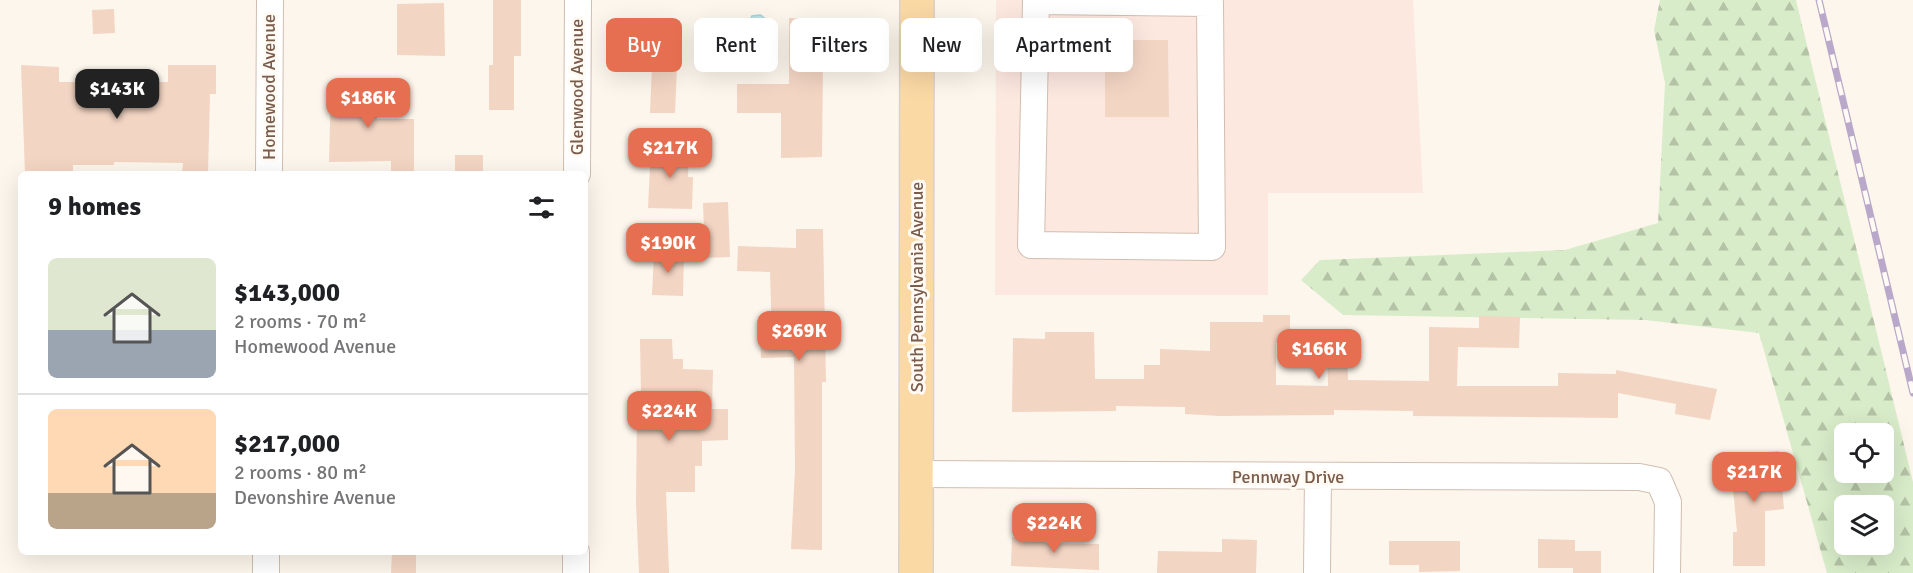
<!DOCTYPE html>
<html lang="en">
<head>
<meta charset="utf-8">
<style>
	:root { --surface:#fff; --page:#f2f2f2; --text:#202124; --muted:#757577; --line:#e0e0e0; --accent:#e76f51 }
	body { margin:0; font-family:Signika,sans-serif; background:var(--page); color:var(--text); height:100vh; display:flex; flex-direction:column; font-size:22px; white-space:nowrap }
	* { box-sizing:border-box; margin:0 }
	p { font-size:20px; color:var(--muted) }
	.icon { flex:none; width:33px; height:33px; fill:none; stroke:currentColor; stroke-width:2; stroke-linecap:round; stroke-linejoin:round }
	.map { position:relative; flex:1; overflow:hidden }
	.drawer { position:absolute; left:18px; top:171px; width:570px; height:384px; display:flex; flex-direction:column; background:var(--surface); border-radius:9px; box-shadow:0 6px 24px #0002 }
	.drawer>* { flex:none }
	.guide { position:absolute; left:606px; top:18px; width:570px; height:54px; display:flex; gap:12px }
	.buttons { position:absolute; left:1834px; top:423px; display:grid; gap:12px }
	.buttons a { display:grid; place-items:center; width:60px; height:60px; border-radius:9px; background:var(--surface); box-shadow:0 6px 24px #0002; font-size:30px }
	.price { position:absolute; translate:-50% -51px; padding:0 14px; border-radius:12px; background:var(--accent); color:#fff; font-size:20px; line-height:39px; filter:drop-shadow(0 2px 3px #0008) }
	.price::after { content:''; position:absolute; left:50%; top:36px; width:18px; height:14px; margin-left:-9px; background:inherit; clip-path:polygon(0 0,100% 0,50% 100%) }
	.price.current { background:#222; color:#fff }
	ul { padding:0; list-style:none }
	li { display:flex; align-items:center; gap:18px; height:150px; padding:0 30px }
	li+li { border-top:2px solid var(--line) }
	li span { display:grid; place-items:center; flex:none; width:168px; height:120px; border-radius:9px; color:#555 }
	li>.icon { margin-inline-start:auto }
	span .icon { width:72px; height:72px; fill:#fffc; stroke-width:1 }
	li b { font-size:26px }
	h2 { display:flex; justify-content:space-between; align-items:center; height:72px; padding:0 30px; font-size:26px }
	.chip { padding:0 21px; border-radius:9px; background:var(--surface); box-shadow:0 6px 24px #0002; font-size:21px; line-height:54px }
	.chip.current { background:var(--accent); color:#fff }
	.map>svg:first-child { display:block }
</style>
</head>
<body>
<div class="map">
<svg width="1913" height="573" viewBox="0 0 1913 573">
	<defs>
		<pattern id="forest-firs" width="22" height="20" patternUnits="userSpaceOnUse" patternTransform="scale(1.5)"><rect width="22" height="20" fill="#d8ecc9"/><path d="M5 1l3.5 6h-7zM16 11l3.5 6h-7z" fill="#b4c2a5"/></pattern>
	</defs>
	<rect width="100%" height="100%" fill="#fdf6ec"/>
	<path fill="#fde8e0" d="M996,0h417l10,193h-155v102h-273z"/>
	<path fill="url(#forest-firs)" fill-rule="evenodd" d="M1660,0h136l117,482v91h-86l-68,-240 -114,-13 -302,-5 -42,-35 19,-20 245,-10 93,-27 7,-140 -11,-53zM1845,434h39v38h-39zM1845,506h39v38h-39z"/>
	<path fill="#bfe3e8" stroke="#a5d3da" stroke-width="1.5" d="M760,15c8,4 16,20 16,29l-10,6 -7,-3 -11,-23 4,-8z"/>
	<path fill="#f3d5c3" d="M493,0h28v56h-7v54h-25v-45h4z
		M444,3l1,53 -48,-1v-51z
		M114,9l1,24 -22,1 -1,-24z
		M789,18h27l1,47h6l-1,92 -41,1v-45h-44v-29h52z
		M1105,40h63l1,77h-64z
		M21,65l38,2v15h109v-17h48v29h-6l-2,80h-26l1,-11 -69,-1v3h-41v9h-48z
		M652,65l25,1 -2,47h-25z
		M377,81v38h37v55h-23v-13l-62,1 2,-80z
		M651,147l38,1 -1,29h5l-1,32 -44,-1z
		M455,155h28v19h-28z
		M728,202l2,55 -25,1 -2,-55z
		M796,229h27l3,153h-4v168l-31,-1 4,-80 -1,-112 -33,1 -1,-20h12l-2,-66 -33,-1 1,-25 58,2z
		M654,253h30l-1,43 -31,-1z
		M1263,315h27v28h-14v42l52,1 -1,-43h20l1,37 81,1v-54l50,1v-12l41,1 -1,31 -61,-1 -1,39h101v-13l58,1v-4l101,19 -7,31 -35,-6 1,-10 -58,-11v25l-205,-2v-5l-79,-1v5l-115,1 -34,-2v-7l-69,-1v5l-104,1 1,-74 32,1v-7h49l1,47h49v-14h16v-16l50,2v-29h53z
		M640,339h32l1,20h10v10l30,1 -1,39h16v31l-26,1v25h-7v26h-29l3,81h-30l-3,-70 1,-97 4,-11z
		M1779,451l5,58 -19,2v55h-32v-34h4l-7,-77z
		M1012,537l33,1v5l54,1v26l-88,-4z
		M1222,539l35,1 -1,33h-99l1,-22 64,1z
		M1538,539l37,1v11h26v22h-28v-5h-35z
		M1389,541h71v30l-41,1v-7h-30z
		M392,552h24v21h-25z"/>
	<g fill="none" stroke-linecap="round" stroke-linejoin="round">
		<g stroke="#d1beb0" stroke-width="28">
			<path id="minor" d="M1036,1l174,2 2,244 -181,-2 5,-244v-1
				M269,174l1,-174
				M577,174l1,-174
				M917,474l722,3 20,4 9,21 -1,71
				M266,573v-21
				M576,573v-21
				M1317,573l1,-96"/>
		</g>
		<g stroke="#dad1cd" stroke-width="36">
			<path id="major" d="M916,573l1,-573"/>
		</g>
		<use href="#minor" stroke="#fff" stroke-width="26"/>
		<use href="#major" stroke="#fbd9a5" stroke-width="33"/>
		<g stroke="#b9a8c9" stroke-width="7">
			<path id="rail" d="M1819,0l94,393"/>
		</g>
		<use href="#rail" stroke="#fffaf3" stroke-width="4.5" stroke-dasharray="14" stroke-linecap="butt"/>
	</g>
	<g text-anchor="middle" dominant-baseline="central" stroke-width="6" stroke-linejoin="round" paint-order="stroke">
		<g font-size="18" fill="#7a5c4d" stroke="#fffaf3">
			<text transform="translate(269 87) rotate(-90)">Homewood Avenue</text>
			<text transform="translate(577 87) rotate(-90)">Glenwood Avenue</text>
			<text transform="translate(917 287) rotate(-90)">South Pennsylvania Avenue</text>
			<text x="1288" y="477">Pennway Drive</text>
		</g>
	</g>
</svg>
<div class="buttons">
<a><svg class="icon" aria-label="locate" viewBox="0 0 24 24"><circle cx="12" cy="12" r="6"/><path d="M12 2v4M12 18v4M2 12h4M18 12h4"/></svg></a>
<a><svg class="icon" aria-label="layers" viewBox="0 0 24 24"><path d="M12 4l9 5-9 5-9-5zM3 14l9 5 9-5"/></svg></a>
</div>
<b class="price current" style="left:117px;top:120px">$143K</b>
<b class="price" style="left:368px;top:129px">$186K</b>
<b class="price" style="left:670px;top:179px">$217K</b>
<b class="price" style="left:668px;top:274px">$190K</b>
<b class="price" style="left:799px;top:362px">$269K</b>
<b class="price" style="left:1319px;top:380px">$166K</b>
<b class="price" style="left:669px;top:442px">$224K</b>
<b class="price" style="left:1754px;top:503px">$217K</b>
<b class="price" style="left:1054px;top:554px">$224K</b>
<div class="guide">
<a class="chip current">Buy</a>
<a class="chip">Rent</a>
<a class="chip">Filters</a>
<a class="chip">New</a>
<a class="chip">Apartment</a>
</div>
<section class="drawer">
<h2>9 homes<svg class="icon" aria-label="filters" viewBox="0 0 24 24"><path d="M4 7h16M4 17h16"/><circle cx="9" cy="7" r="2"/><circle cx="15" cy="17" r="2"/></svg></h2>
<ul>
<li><span style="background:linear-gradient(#dfe7d0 60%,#9aa5b1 0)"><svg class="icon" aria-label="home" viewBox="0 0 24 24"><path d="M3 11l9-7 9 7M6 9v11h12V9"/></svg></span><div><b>$143,000</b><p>2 rooms · 70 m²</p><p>Homewood Avenue</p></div></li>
<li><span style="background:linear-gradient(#ffd9b3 70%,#b9a48a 0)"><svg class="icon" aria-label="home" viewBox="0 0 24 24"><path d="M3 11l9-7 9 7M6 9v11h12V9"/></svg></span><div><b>$217,000</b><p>2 rooms · 80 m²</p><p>Devonshire Avenue</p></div></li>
</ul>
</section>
</div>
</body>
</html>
